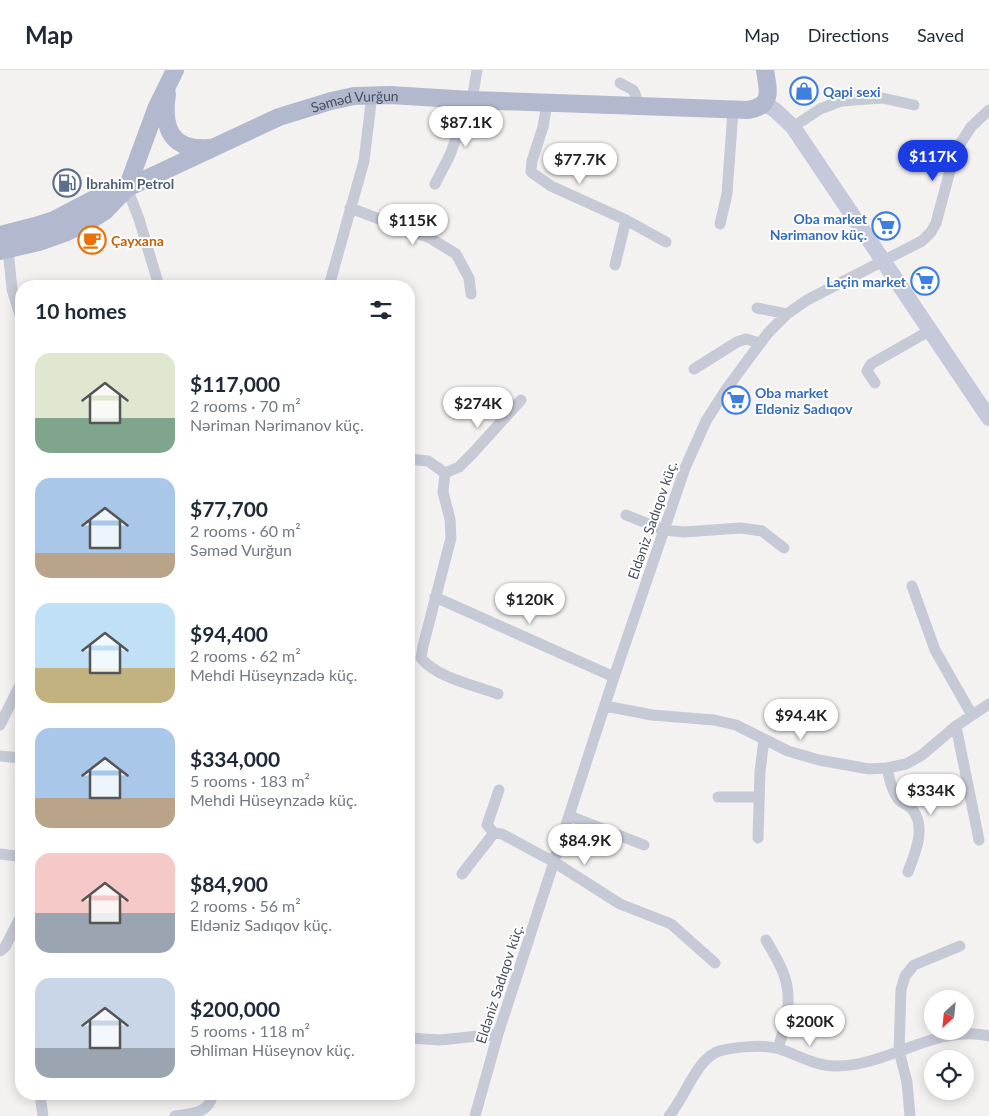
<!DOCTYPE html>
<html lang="en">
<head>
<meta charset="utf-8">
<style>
	:root { --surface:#fff; --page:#f2f2f3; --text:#1f2937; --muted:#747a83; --line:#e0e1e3; --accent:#1c3ce3 }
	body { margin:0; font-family:Lato,sans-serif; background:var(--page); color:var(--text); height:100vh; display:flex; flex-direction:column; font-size:19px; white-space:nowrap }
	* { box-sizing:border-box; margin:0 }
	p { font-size:16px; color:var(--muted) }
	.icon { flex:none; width:28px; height:28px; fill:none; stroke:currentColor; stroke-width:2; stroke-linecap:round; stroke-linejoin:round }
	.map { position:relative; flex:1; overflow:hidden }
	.details { position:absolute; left:15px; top:210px; width:400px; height:820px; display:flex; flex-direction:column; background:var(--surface); border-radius:20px; box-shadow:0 2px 12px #0003 }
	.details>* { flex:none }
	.needle { width:32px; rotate:207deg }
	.fabs { position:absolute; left:924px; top:920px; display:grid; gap:10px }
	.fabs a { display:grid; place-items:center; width:50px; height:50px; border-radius:50%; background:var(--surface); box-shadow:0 2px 12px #0003; font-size:25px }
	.price { position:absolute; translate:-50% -42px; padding:0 11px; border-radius:18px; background:#fff; color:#222; font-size:16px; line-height:32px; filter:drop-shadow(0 1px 2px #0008) }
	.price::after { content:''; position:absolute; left:50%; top:30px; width:15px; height:11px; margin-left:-8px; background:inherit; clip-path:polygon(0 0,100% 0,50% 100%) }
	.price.on { background:var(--accent); color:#fff }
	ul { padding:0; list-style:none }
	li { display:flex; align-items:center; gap:15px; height:125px; padding:0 20px }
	li span { display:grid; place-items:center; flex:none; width:140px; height:100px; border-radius:15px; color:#555 }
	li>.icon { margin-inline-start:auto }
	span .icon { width:60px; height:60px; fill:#fffc; stroke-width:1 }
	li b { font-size:21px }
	h2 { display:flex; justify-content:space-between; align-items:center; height:60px; padding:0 20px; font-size:21px }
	header { display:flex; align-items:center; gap:30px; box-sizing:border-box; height:70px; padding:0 25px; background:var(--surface); border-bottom:1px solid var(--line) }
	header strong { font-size:24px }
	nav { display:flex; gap:28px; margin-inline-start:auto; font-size:18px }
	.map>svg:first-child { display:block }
</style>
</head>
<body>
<header>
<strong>Map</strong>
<nav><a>Map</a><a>Directions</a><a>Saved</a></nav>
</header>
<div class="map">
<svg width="989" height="1046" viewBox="0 0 989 1046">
	<rect width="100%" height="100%" fill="#f4f2f1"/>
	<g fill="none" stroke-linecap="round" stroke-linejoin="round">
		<path stroke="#c6cad6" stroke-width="11" d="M620,13l13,7 3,6 -1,10
			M472,30l5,-30
			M547,33l-4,24 -11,34 -1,11 20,14 75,34 40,22
			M793,57l27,-18 21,-8 41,-3 32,7
			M435,114l15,-29 5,-14 7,-41
			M127,118l12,31 20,67
			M350,138l80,30 26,16 13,24 2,16
			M720,154l7,-30 6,-83
			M8,179l4,40 9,29
			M615,195l11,-45
			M329,216l35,-125 8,-66
			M757,238l30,6
			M694,299l43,-27 9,-3 14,4
			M875,313l-8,-12 4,-7 58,-33
			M409,389l19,2 17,12 -2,19 7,27 1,19 -28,108 -2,12c16,20 53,27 77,36
			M445,403l14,-6 13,-13 49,-54
			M626,445l38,15 20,2 57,-4 21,3 22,17
			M912,516l23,64 37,65
			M435,527l179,80
			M605,636l47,9 62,5 22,5 52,26 31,9 50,9 18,-1 19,-4 16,-9 34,-29 33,-22
			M0,655l21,-42
			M956,656l23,114
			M0,686l21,2
			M887,698c2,10 5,24 12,32 4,4 9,5 13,9 15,18 3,44 -4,63
			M718,727h41
			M570,746l74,29
			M494,763l-7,-8 12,-35
			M758,768l2,-66 4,-33
			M0,784l17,2 4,3
			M462,804l32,-41 8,1 52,28 66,42 51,20 44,39
			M766,870c6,11 14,23 18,35 9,25 2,49 -6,73
			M0,881l5,-4 16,-31
			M409,968l31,2 58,-6
			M40,1024l3,22
			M175,1046c17,-3 34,-2 38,-22
			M475,1046l23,-82 116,-357 71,-209 21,-47 19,-30 22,-30 21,-28 19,-19 20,-14 115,-59 9,-9 5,-9 19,-71 16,-25 18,-17
			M669,1046c16,-18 27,-57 50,-65 15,-4 46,-7 61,-2 18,6 37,18 58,17 52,-1 98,-42 151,-30
			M910,1046l-3,-34 -8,-31 2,-61 4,-14 9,-11 46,-19"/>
		<path stroke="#c5c9d9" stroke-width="16" d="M765,34l10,6 18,17 196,291"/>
		<g stroke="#b2b9cf" stroke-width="18">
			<path d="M167,24c-5,34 4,57 42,54"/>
			<path id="s1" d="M0,165l35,-9 19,-6 46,-24 27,-8 152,-71 52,-16 23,-5 36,-1 82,5 276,10c26,-4 20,-20 17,-40"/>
			<path d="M0,181l39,-9 28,-10 22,-11 16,-10 22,-23 29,-79 19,-39"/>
		</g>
	</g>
	<defs>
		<g id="shop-ring" transform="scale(1.4375)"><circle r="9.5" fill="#fff" stroke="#3f7fe0" stroke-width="1.5"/><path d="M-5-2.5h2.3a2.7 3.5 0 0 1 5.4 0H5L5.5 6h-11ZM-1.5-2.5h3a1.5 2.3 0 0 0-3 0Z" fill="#3f7fe0"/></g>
		<g id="fuel-ring" transform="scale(1.4375)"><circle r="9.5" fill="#fff" stroke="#5c6f8a" stroke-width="1.5"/><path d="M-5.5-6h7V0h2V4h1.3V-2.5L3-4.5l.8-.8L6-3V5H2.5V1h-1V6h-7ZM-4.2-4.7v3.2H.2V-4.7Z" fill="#5c6f8a"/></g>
		<g id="supermarket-ring" transform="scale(1.4375)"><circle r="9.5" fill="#fff" stroke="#3f7fe0" stroke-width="1.5"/><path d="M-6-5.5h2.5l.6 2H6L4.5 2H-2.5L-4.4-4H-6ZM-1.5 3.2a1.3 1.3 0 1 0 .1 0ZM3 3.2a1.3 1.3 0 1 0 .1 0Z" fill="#3f7fe0"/></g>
		<g id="cafe-ring" transform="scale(1.4375)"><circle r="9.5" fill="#fff" stroke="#e8710a" stroke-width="1.5"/><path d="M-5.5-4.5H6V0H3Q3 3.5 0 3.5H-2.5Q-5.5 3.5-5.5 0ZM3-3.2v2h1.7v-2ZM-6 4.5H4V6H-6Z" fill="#e8710a"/></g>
	</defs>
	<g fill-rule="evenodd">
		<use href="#shop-ring" x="804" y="21"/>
		<use href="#fuel-ring" x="67" y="113"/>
		<use href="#supermarket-ring" x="886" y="156"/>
		<use href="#cafe-ring" x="92" y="170"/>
		<use href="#supermarket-ring" x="925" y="211"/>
		<use href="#supermarket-ring" x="736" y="330"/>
	</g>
	<g text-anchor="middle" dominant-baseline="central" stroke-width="4" stroke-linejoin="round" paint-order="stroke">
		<g font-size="14" font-weight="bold" fill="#366cbe" stroke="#fff" text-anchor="start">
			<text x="823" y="21">Qapi sexi</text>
			<text x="867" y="148" text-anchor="end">Oba market<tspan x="867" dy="16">Nərimanov küç.</tspan></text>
			<text x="906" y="211" text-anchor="end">Laçin market</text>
			<text x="755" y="322">Oba market<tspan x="755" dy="16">Eldəniz Sadıqov</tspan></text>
		</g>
		<g font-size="14" fill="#494f5f" stroke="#fff">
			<text stroke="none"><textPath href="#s1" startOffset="382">Səməd Vurğun</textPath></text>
			<text transform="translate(652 450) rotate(-71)">Eldəniz Sadıqov küç.</text>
			<text transform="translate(499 914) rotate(-72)">Eldəniz Sadıqov küç.</text>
		</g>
		<g font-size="14" font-weight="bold" fill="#4e5e75" stroke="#fff" text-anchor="start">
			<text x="86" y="113">İbrahim Petrol</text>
		</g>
		<g font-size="14" font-weight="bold" fill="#c56008" stroke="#fff" text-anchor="start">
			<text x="111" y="170">Çayxana</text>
		</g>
	</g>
</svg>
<div class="fabs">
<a><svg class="needle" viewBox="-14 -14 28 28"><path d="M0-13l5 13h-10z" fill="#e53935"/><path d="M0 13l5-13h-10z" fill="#747a83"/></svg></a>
<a><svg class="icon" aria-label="locate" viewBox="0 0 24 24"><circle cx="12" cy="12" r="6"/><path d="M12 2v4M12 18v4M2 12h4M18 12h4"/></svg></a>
</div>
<b class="price" style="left:466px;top:78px">$87.1K</b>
<b class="price on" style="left:933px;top:112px">$117K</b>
<b class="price" style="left:580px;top:115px">$77.7K</b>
<b class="price" style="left:413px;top:176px">$115K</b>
<b class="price" style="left:478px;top:359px">$274K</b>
<b class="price" style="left:530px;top:555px">$120K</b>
<b class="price" style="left:801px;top:671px">$94.4K</b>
<b class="price" style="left:931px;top:746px">$334K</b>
<b class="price" style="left:585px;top:796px">$84.9K</b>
<b class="price" style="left:810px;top:977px">$200K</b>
<section class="details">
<h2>10 homes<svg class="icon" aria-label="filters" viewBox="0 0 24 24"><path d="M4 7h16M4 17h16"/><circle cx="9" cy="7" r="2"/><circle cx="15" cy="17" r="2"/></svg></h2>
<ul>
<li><span style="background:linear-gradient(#dfe7d0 65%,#7fa58c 0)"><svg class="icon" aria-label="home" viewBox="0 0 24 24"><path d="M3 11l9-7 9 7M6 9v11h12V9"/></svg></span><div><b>$117,000</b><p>2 rooms · 70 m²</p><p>Nəriman Nərimanov küç.</p></div></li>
<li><span style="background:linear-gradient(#a9c7e8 75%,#b9a48a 0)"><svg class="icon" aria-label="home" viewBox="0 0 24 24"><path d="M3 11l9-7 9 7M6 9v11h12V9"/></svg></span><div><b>$77,700</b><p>2 rooms · 60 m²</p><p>Səməd Vurğun</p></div></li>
<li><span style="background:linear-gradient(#bfe0f5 65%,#c2b280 0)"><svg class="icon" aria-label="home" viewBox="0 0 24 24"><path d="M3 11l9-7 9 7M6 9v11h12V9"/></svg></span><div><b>$94,400</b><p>2 rooms · 62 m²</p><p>Mehdi Hüseynzadə küç.</p></div></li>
<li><span style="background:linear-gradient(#a9c7e8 70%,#b9a48a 0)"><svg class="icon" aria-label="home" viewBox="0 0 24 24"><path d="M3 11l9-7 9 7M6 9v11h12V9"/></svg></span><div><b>$334,000</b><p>5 rooms · 183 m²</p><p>Mehdi Hüseynzadə küç.</p></div></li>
<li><span style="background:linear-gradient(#f6c9c9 60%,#9aa5b1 0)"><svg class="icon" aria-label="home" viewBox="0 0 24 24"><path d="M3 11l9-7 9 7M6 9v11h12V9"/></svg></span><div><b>$84,900</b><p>2 rooms · 56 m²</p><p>Eldəniz Sadıqov küç.</p></div></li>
<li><span style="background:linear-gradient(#c9d6e8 70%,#9aa5b1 0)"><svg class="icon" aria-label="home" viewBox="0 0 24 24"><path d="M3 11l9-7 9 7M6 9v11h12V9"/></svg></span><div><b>$200,000</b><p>5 rooms · 118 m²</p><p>Əhliman Hüseynov küç.</p></div></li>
</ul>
</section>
</div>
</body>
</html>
